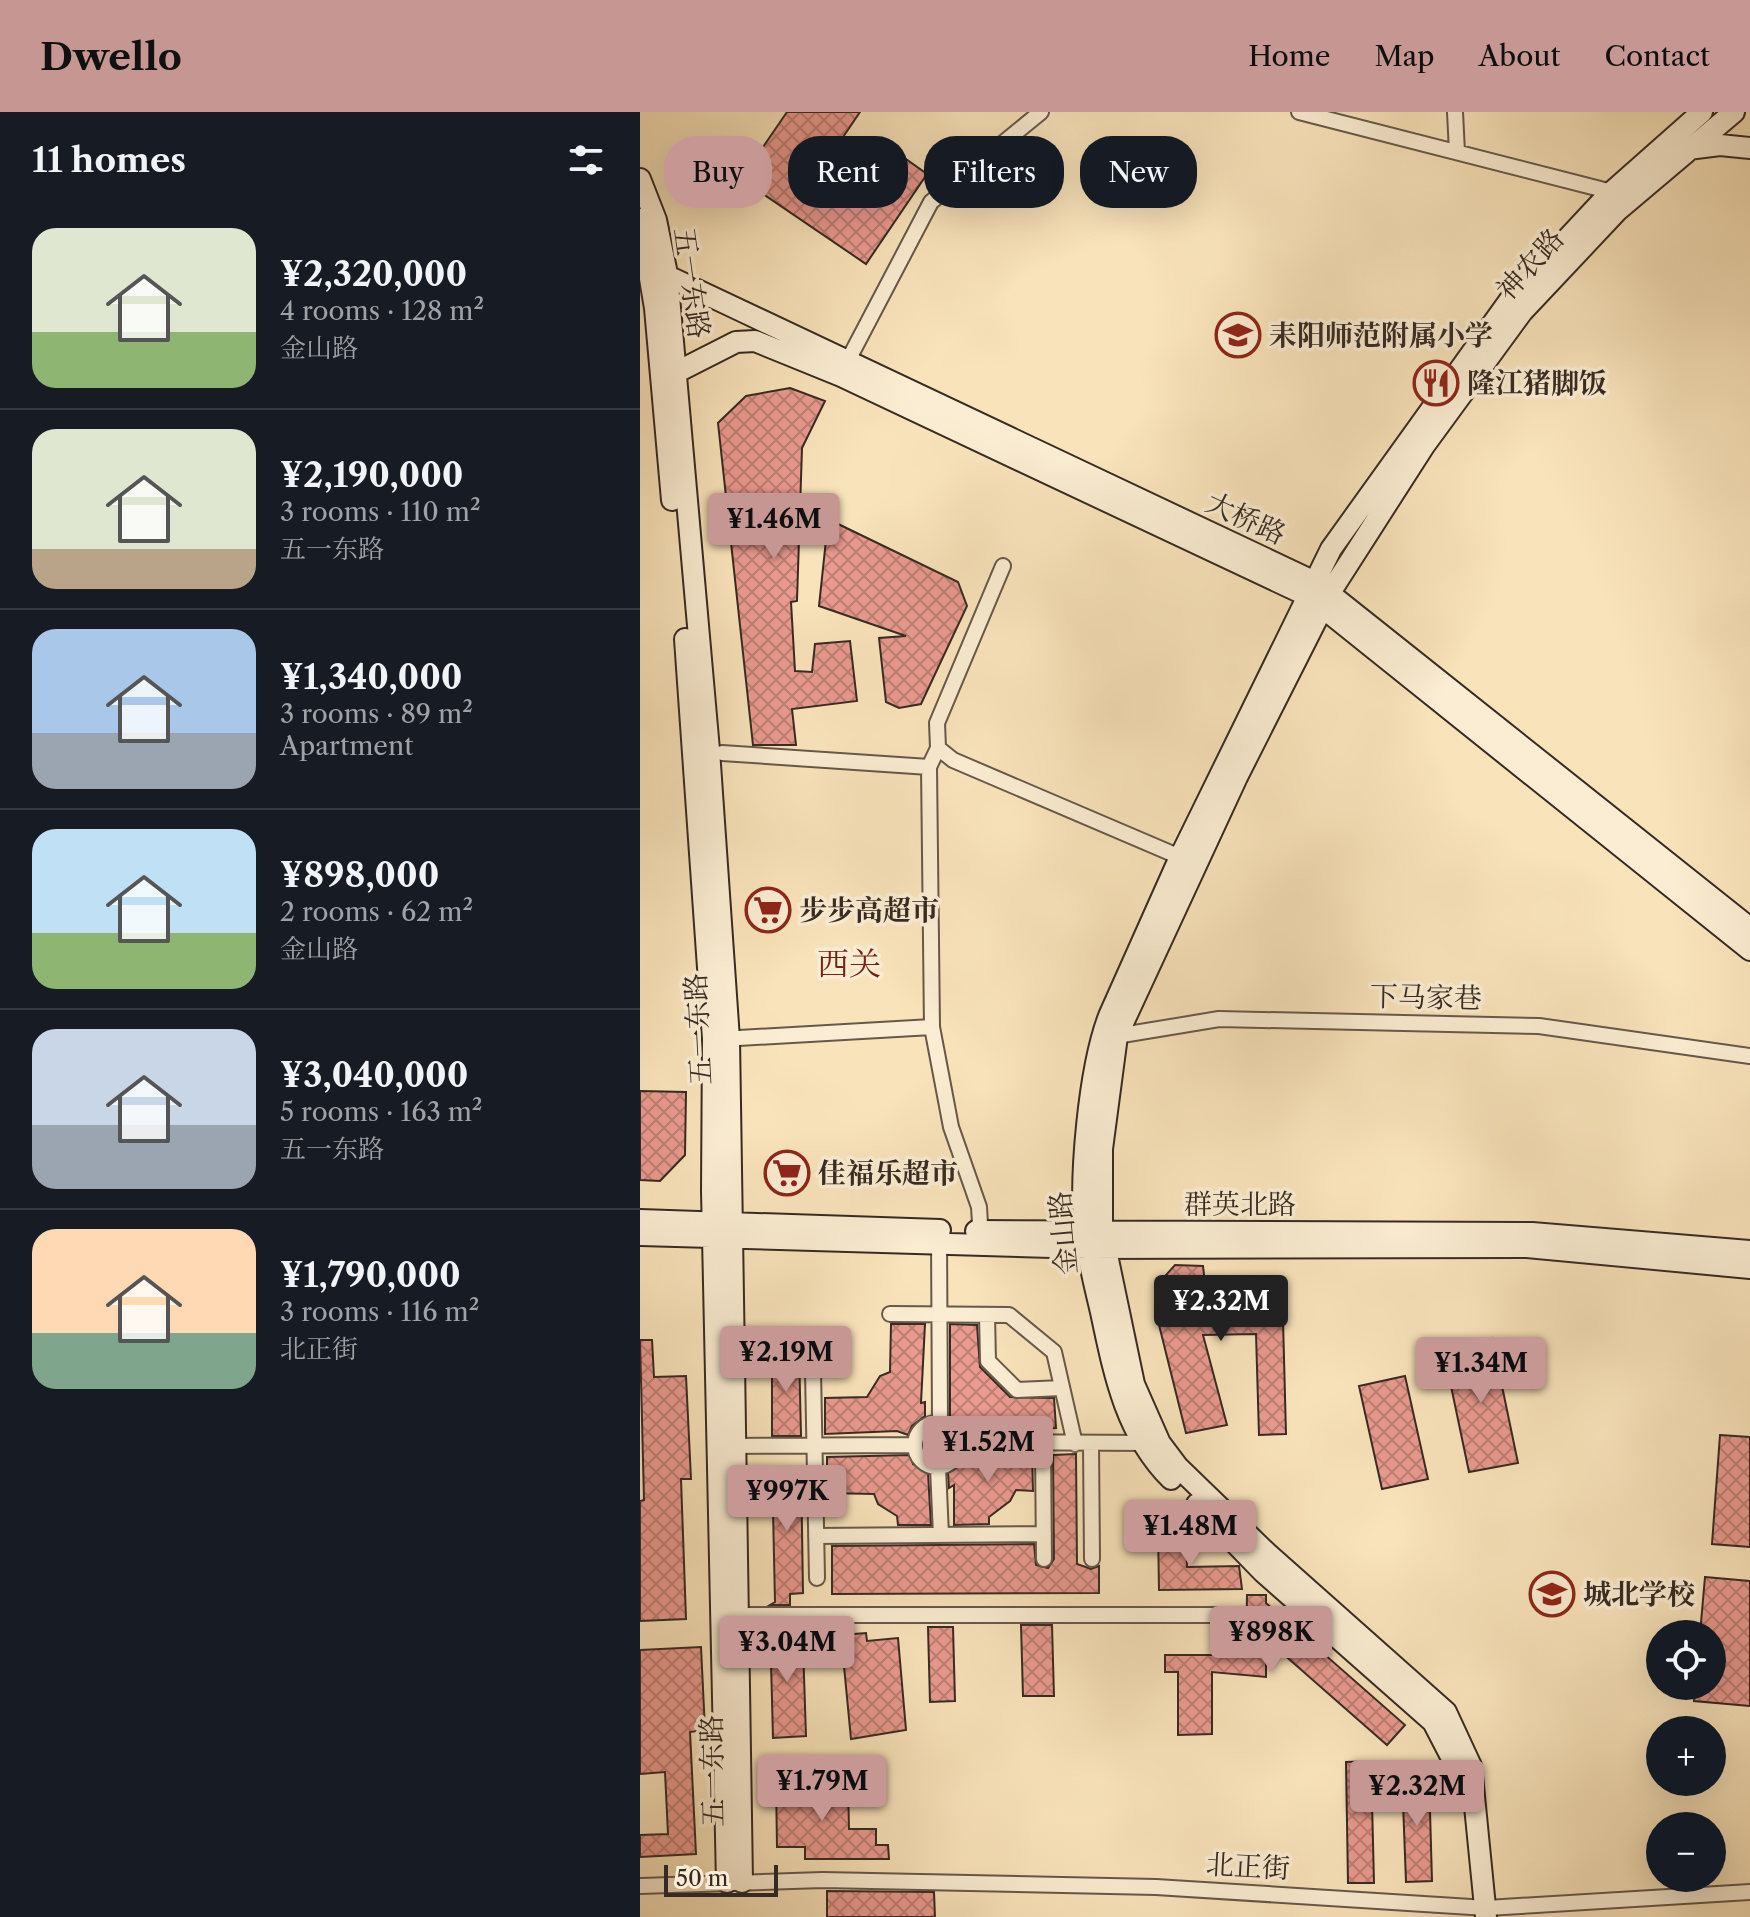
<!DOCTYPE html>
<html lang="en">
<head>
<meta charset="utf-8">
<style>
	:root { --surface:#171b24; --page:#242831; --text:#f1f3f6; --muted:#9ea1a6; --line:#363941; --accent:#c59692 }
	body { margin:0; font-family:"Libre Caslon Text","Noto Serif SC",serif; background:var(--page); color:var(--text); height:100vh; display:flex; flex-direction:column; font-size:30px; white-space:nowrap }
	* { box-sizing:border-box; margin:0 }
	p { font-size:26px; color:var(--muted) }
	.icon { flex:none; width:44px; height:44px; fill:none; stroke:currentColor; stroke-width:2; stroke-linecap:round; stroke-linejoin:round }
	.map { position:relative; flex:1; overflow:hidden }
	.side { display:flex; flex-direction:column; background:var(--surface); width:640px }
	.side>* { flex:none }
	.hud { position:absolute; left:24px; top:24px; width:760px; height:72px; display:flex; gap:16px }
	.fabs { position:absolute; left:1006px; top:1508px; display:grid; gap:16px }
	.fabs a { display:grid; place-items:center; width:80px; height:80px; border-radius:50%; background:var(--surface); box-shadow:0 8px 32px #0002; font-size:40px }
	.scale { position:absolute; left:24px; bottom:20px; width:114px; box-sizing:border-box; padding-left:8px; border:4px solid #362a24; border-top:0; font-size:22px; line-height:28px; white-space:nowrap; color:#362a24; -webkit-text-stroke:6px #fbedd3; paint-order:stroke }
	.price { position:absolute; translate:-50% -68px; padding:0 18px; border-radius:8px; background:var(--accent); color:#111; font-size:26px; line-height:52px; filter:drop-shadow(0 2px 4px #0008) }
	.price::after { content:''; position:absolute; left:50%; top:48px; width:24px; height:18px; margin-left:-12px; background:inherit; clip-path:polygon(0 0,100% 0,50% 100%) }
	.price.current { background:#222; color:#fff }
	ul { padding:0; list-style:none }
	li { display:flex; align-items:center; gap:24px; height:200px; padding:0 32px }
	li+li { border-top:2px solid var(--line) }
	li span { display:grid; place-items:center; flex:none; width:224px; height:160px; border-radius:24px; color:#555 }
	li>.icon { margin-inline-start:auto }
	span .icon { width:96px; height:96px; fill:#fffc; stroke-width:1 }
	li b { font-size:34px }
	h2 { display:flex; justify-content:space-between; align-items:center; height:96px; padding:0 32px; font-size:34px }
	.pill { padding:0 28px; border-radius:32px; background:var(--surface); box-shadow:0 8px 32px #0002; font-size:28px; line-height:72px }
	.pill.current { background:var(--accent); color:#111 }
	header { display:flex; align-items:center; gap:48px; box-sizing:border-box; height:112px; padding:0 40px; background:var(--accent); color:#111 }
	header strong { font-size:38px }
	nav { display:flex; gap:44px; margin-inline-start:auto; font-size:28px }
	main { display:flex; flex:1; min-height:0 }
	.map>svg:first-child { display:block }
</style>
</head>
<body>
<header>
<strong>Dwello</strong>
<nav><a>Home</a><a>Map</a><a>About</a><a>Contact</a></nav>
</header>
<main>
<section class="side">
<h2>11 homes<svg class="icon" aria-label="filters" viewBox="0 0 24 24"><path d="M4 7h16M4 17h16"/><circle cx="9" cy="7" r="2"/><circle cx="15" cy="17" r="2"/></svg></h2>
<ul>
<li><span style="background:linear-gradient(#dfe7d0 65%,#8fb573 0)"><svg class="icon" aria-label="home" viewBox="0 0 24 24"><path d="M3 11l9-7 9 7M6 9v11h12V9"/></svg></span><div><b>¥2,320,000</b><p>4 rooms · 128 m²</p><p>金山路</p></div></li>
<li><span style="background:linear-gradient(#dfe7d0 75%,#b9a48a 0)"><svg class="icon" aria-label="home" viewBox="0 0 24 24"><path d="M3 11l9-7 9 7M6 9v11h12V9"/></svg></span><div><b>¥2,190,000</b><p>3 rooms · 110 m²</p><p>五一东路</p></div></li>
<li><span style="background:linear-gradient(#a9c7e8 65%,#9aa5b1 0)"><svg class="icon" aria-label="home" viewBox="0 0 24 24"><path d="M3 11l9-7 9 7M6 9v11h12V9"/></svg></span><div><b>¥1,340,000</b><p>3 rooms · 89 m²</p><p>Apartment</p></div></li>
<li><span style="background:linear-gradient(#bfe0f5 65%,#8fb573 0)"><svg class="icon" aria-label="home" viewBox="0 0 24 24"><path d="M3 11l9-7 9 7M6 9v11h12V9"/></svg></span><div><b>¥898,000</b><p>2 rooms · 62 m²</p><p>金山路</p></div></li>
<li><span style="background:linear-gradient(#c9d6e8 60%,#9aa5b1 0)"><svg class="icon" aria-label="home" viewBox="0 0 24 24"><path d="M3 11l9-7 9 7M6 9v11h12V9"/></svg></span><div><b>¥3,040,000</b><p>5 rooms · 163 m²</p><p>五一东路</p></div></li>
<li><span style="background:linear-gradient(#ffd9b3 65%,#7fa58c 0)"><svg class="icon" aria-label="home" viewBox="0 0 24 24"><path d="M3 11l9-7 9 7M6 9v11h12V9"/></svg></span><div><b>¥1,790,000</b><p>3 rooms · 116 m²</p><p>北正街</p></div></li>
</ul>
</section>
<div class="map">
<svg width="1110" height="1805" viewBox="0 0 1110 1805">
	<defs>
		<pattern id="building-cross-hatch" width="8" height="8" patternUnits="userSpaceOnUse" patternTransform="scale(2)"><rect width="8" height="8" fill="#ea9a8f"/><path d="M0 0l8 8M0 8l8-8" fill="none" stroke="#be7e75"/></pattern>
	</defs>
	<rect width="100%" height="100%" fill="#f9e3bb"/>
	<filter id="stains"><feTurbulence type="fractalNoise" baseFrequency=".0025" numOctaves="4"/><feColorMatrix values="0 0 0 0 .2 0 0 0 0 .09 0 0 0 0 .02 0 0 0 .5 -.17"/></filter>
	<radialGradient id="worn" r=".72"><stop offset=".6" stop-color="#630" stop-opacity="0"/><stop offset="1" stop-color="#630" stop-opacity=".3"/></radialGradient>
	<path fill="url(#building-cross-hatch)" stroke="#362a24" stroke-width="2" d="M147,0h73l-44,65 36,25 37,-55 38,27 -61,90 -125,-85z
		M150,276l35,13 -23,47 -5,153 -6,1 4,69 17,1 3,-28 35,-3 7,60 -65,8 4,36h-43l-35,-322 28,-27z
		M194,410l124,60 9,24 -46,98 -22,4 -13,-6 -7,-64 27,-2 -87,-30 7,-66z
		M0,979l46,1 -1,63 -25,26 -20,-1z
		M535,1153l28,1 2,17 77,-1 4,152 -27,1 -3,-101 -53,1 24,90 -41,8 -30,-120 3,-30z
		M251,1212h34l-4,79 4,-1v14l-13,10 -4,9 -11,-4 -72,3v-36l42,-1 13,-21 10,-4z
		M310,1212l27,1 3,42 30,30 44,1 2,30 -89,4 -17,-12z
		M852,1226l26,125 -49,9 -26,-124z
		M0,1228h12l2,37 32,-1 5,103h-10l5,140 -46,2v-120l4,-1z
		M132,1239h27l2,85h-29z
		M765,1264l23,103 -46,10 -23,-103z
		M1080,1323l30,2v110l-38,-3z
		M329,1340l63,1 1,38 -17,-1 -6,11 -21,16v7l-35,1v-40l-5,3 -1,-15z
		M436,1342l1,110 14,5 8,-3v27l-267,1v-48l202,-2 2,21 12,3 6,-9 -1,-104z
		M270,1343l3,9 15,9 3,52h-33l-1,-9 -19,-12 -4,-10 -47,-1v-36z
		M132,1354h29l2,127 -13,1v11h-20l5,-3z
		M518,1420h28l1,35 52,-1 3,23 -83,1z
		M1065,1465l45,4v125l-56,-5 2,-15h16v-52h-12z
		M607,1483h19v8l139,122 -18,20 -121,-106v38l-54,-5v62l-34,1v-63h-13v-17h81z
		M130,1513h21v21h12l3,90 -33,2z
		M381,1513h31l2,71h-31z
		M288,1515h25l2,74 -25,1z
		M226,1521l1,8 31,-3 8,92 -55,9 -10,-104z
		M61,1535l4,83 -15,2 6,122 -56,3v-22l28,-1 -3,-62 -25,2v-124z
		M731,1649l3,122h-26l-2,-121z
		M762,1664h27l3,105 -26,1z
		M136,1671h72l1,46h27v16h12l1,14h-84v-12h-28z
		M187,1779l107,1 1,25h-108z"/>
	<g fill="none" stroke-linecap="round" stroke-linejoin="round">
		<g stroke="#67584a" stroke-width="18">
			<path id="street" d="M659,0l317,81
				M815,0l2,40
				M204,256l87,-166 110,-90
				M298,636l15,12 227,97
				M82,641l207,14
				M470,925l109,-18 320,7 211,30
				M82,927l210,-12
				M299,1123l1,188
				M341,1128l-2,-33 -28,-80 -19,-100 -3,-260 9,-19 -1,-25 66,-157
				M250,1202l119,1 45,37 21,92
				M347,1203l1,46 29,29 45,-2
				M173,1259l4,207
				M275 1333a22 22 0 1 1 44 0a22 22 0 1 1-44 0Z
				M319,1330l191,1
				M451,1332l1,115
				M403,1333l1,114
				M87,1334l188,-1
				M298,1356l3,67
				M176,1424l228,-2
				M91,1503h493
				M0,1774l183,-6 333,7 331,21 263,-16"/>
		</g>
		<g stroke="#362a24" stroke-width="24">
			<path id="secondary" d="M1048,37l32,-4 30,3
				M0,67l16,41 11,54 42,476 20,289 13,843
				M0,107l15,89 17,192
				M17,159l658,311 435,346
				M24,261h11l61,-31 19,-1 86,35 467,220 442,354
				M45,527l28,400 -1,152 15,691
				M0,1108l300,10
				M336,1119l556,2 218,18
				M0,1123l447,13 440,-1 223,21
				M531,1367c-46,-46 -57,-106 -70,-167 -6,-26 -13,-52 -16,-78 -6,-56 4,-166 24,-218l71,-159 151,-308 178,-248 97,-104 96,-85
				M557,1392l66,68 170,150 27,52 1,12
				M846,1805l-15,-151 -25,-54 -179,-159 -89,-86 -18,-24 -26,-59 -32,-153v-82l15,-113 120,-259 94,-186 93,-145 98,-134 96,-102 116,-98"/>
		</g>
		<use href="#street" stroke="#fbedd3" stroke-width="14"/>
		<use href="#secondary" stroke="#fbedd3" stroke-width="20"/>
	</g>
	<defs>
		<g id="school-ring" transform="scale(2.3)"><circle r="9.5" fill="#fbedd3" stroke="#8f2418" stroke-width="1.5"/><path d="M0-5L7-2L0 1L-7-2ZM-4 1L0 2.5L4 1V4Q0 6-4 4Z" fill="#8f2418"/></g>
		<g id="restaurant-ring" transform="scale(2.3)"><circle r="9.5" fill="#fbedd3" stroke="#8f2418" stroke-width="1.5"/><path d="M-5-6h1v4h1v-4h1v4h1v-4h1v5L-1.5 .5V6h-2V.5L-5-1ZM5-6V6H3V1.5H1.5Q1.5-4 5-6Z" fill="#8f2418"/></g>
		<g id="supermarket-ring" transform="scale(2.3)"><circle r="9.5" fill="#fbedd3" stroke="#8f2418" stroke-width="1.5"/><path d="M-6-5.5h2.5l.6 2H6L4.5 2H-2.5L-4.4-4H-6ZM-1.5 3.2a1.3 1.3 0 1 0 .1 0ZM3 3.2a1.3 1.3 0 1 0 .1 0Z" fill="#8f2418"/></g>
	</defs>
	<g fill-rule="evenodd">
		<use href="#school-ring" x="598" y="223"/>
		<use href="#restaurant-ring" x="796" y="271"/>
		<use href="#supermarket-ring" x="128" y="798"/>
		<use href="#supermarket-ring" x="147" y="1061"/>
		<use href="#school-ring" x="912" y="1482"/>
	</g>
	<g text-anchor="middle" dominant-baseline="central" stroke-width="7" stroke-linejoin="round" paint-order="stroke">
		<g font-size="28" fill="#362a24" stroke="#fbedd3">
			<text transform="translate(890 152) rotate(-48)">神农路</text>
			<text transform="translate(52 171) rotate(82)">五一东路</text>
			<text transform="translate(606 406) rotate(25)">大桥路</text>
			<text transform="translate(786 885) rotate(1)">下马家巷</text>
			<text transform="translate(58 917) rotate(-93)">五一东路</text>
			<text x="600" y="1092">群英北路</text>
			<text transform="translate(423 1121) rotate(-95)">金山路</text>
			<text transform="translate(72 1659) rotate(-91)">五一东路</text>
			<text transform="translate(608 1754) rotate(3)">北正街</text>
		</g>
		<g font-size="28" font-weight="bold" fill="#362a24" stroke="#fbedd3" text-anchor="start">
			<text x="629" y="223">耒阳师范附属小学</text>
			<text x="827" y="271">隆江猪脚饭</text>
			<text x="159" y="798">步步高超市</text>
			<text x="178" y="1061">佳福乐超市</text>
			<text x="943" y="1482">城北学校</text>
		</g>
		<g font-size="32" fill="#7a1f14" stroke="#fbedd3">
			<text x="209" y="851">西关</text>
		</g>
	</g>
	<rect width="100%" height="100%" filter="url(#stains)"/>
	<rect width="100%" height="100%" fill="url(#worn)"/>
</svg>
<div class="fabs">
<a><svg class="icon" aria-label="locate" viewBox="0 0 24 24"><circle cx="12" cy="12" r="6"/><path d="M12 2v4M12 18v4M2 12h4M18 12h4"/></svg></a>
<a>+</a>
<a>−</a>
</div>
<div class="scale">50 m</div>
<b class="price" style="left:134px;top:449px">¥1.46M</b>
<b class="price current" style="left:581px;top:1231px">¥2.32M</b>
<b class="price" style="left:146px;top:1282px">¥2.19M</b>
<b class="price" style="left:841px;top:1293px">¥1.34M</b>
<b class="price" style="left:348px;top:1372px">¥1.52M</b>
<b class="price" style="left:147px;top:1421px">¥997K</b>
<b class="price" style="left:550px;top:1456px">¥1.48M</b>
<b class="price" style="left:631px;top:1562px">¥898K</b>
<b class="price" style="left:147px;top:1572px">¥3.04M</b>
<b class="price" style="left:182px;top:1711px">¥1.79M</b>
<b class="price" style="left:777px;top:1716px">¥2.32M</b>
<div class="hud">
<a class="pill current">Buy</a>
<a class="pill">Rent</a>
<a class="pill">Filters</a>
<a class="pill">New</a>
</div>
</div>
</main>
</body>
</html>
